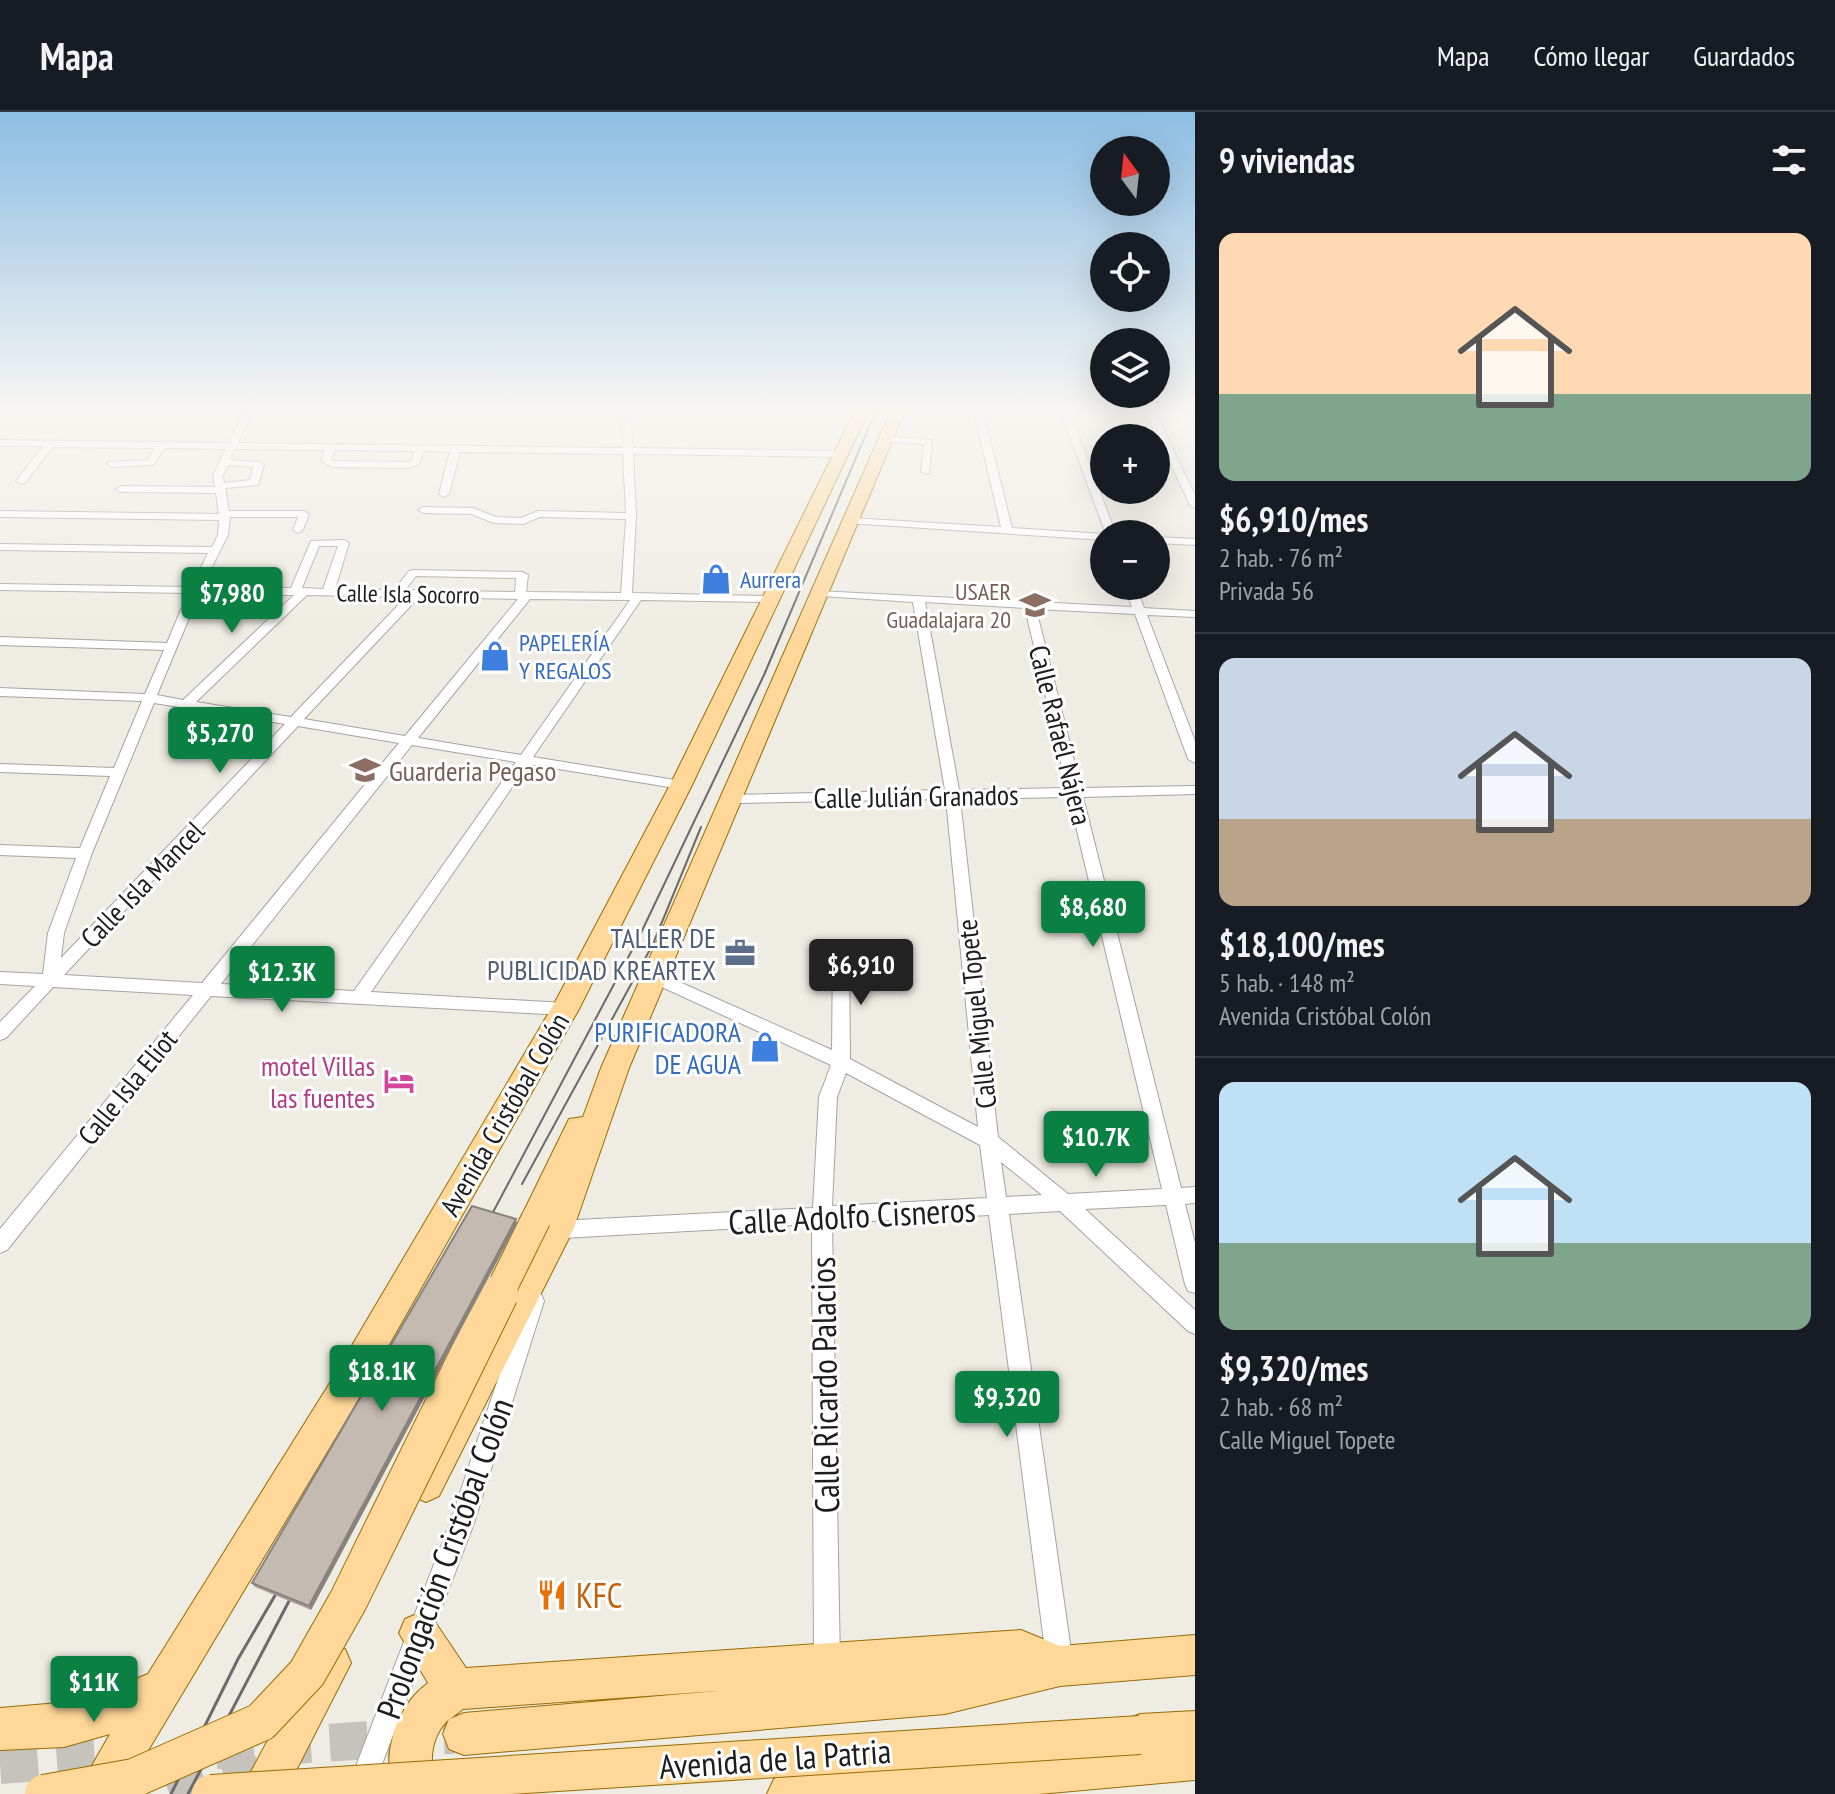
<!DOCTYPE html>
<html lang="es">
<head>
<meta charset="utf-8">
<style>
	:root { --surface:#171b24; --page:#20242c; --text:#f1f3f6; --muted:#9ea1a6; --line:#363941; --accent:#0b8043 }
	body { margin:0; font-family:"PT Sans Narrow",sans-serif; background:var(--page); color:var(--text); height:100vh; display:flex; flex-direction:column; font-size:30px; white-space:nowrap }
	* { box-sizing:border-box; margin:0 }
	p { font-size:26px; color:var(--muted) }
	.icon { flex:none; width:44px; height:44px; fill:none; stroke:currentColor; stroke-width:2; stroke-linecap:round; stroke-linejoin:round }
	.map { position:relative; flex:1; overflow:hidden }
	.side { display:flex; flex-direction:column; background:var(--surface); width:640px }
	.side>* { flex:none }
	.needle { width:52px; rotate:345deg }
	.controls { position:absolute; left:1090px; top:24px; display:grid; gap:16px }
	.controls a { display:grid; place-items:center; width:80px; height:80px; border-radius:50%; background:var(--surface); box-shadow:0 8px 32px #0002; font-size:40px }
	.price { position:absolute; translate:-50% -68px; padding:0 18px; border-radius:8px; background:var(--accent); color:#fff; font-size:26px; line-height:52px; filter:drop-shadow(0 2px 4px #0008) }
	.price::after { content:''; position:absolute; left:50%; top:48px; width:24px; height:18px; margin-left:-12px; background:inherit; clip-path:polygon(0 0,100% 0,50% 100%) }
	.price.active { background:#222; color:#fff }
	ul { padding:0; list-style:none }
	li { display:grid; align-content:center; gap:16px; height:424px; padding:0 24px }
	li+li { border-top:2px solid var(--line) }
	li span { display:grid; place-items:center; height:248px; border-radius:16px; color:#555 }
	li>.icon { margin-inline-start:auto }
	span .icon { width:144px; height:144px; fill:#fffc; stroke-width:1 }
	li b { font-size:34px }
	h2 { display:flex; justify-content:space-between; align-items:center; height:96px; padding:0 24px; font-size:34px }
	header { display:flex; align-items:center; gap:48px; box-sizing:border-box; height:112px; padding:0 40px; background:var(--surface); border-bottom:2px solid var(--line) }
	header strong { font-size:38px }
	nav { display:flex; gap:44px; margin-inline-start:auto; font-size:28px }
	main { display:flex; flex:1; min-height:0 }
	.map>svg:first-child { display:block }
</style>
</head>
<body>
<header>
<strong>Mapa</strong>
<nav><a>Mapa</a><a>Cómo llegar</a><a>Guardados</a></nav>
</header>
<main>
<div class="map">
<svg width="1195" height="1682" viewBox="0 0 1195 1682">
	<rect width="100%" height="100%" fill="#efece3"/>
	<g fill="none" stroke-linecap="round" stroke-linejoin="round">
		<path stroke="#c5c3bb" stroke-width="38" stroke-dasharray="38 19" stroke-linecap="butt" d="M216,1638l248,-16
			M0,1653l129,-9
			M170,1682l84,-40"/>
		<g stroke="#a4a4a4" stroke-width="2">
			<path id="minor" d="M0,296h345l-4,3h-88l-15,32 385,5 -1,-40h8l3,40 211,3 5,3 -5,3 -211,-3 3,62 -4,77 137,3 6,3 -6,3 -128,-2 -108,157 148,24 7,4 -7,4 -153,-25 -157,228 194,11 6,2 2,4 -2,4 -6,2 -354,-19 -204,254 -7,3v-24l193,-234 -140,-8 -47,51 -6,2v-18l35,-36 -35,-2v-12l43,2 5,-41 28,-75 -76,-3v-10l80,3 30,-72 -110,-4v-8l114,4 28,-67 -142,-5v-8l145,6 19,-44 -164,-5v-8l167,6 21,-50 -188,-3v-6l191,3 17,-34 -208,-3v-6l212,3 6,-12 1,-15 -219,-3v-6l219,3 -3,-21 -95,-1 -5,-3 5,-3 94,1 -2,-12 13,-26 -61,-1 -12,17 -41,2 -5,-3 2,-2 38,-2 8,-12 -102,-1 -28,36 -4,1 -5,-3 27,-35h-43v-6l229,3 15,-32 -244,2zM235,337l90,1 -4,11 11,6 77,1 10,-4 5,-13 26,1 -11,42 5,3 5,-3 11,-42 163,2 3,59 -88,-2 -17,7 -25,-1 -23,-9 -50,-1 -5,3 5,3 48,1 23,9 29,1 17,-7 86,2 -5,74 -95,-1 2,-17 -6,-3 -109,-2 -4,1 -15,19 -59,-1 14,-46 -5,-3 -33,1 -20,47 -89,-1 26,-52 2,-18h68l-5,13 5,3 5,-3 6,-16 -5,-3h-75l-4,-23 33,-3 6,-20 -5,-3 -29,-2zM335,338l79,1 -2,9 -4,2 -74,-1 -3,-1zM228,353l25,2 -3,13 -26,3 -1,-8zM319,434h19l-15,43 -21,-1zM416,464l100,2 -1,14 -110,-2zM199,482l95,1 -111,105 -26,-5zM307,483l99,2 -115,120 -95,-15zM419,485l99,2 -113,137 -101,-17zM530,487l100,1 -109,155 -103,-17zM154,591l131,21 -224,234 3,-25 28,-80zM298,614l101,17 -197,240 -138,-8zM412,633l104,17 -162,229 -133,-7z
				M801,296h43l23,4 -5,3 -57,-4z
				M973,296h9l30,120 92,6v6l-256,-17 -1,-2 5,-3 149,9z
				M1059,296h9l48,126h-10z
				M1144,296h9l42,87v13l-5,-3z
				M885,324l47,4 -3,34 -8,-2 3,-28 -42,-3 -2,-2z
				M1156,425l39,2v6l-39,-2z
				M1124,474h12l8,22 51,3v6l-48,-2 48,126v22l-7,-4 -53,-145 -99,-5 45,179 114,-2v8l-112,3 98,391 14,-1v16l-10,1 10,39v50l-7,-2 -3,-7 -19,-79 -81,4 110,101v24l-7,-3 -128,-120 -51,3 64,451 -4,9 -9,4 -9,-4 -4,-9 -58,-450 -157,8 8,440 -4,9 -9,4 -9,-4 -4,-9 -2,-439 -249,14 -7,4 -7,-3 -3,-6 4,-9 7,-3 256,-13 6,-111 12,-32 -180,-83 -2,-4 8,-6 175,78 1,-98 2,-4h12l2,4 1,107 128,68 -32,-328 -213,4 -7,-4 7,-4 212,-5 -32,-188 -91,-6 -4,-1v-4l314,16zM925,490l100,6 42,180 -108,2zM1069,685l93,392 -94,5 -70,-57 -38,-338zM846,961l134,72 7,53 -155,8 5,-109zM1001,1050l41,33 -36,2z
				M534,1180l7,2 3,7 -70,222 -103,270 -17,1 -5,-10 101,-261 74,-222 3,-7z"/>
		</g>
		<g stroke="#976c00" stroke-width="2">
			<path id="primary" d="M856,296h14l-178,377 -113,224 -227,401 -230,384h-42l-2,-4 32,-56 -46,13 -64,3v-42l82,-7 66,-27 180,-288 226,-382 116,-219z
				M892,296h14l-277,660 -56,162 -134,266 -13,6 -13,-6 -6,-13 6,-13 127,-239 -15,-2 -5,-10 49,-100 14,-2 18,-49z
				M419,1501l14,6 33,49 555,-38 39,16 135,-11v40l-135,11 -115,28 -481,41 -15,-6 -6,-15 6,-15c-22,21 -19,49 -12,75h-42c-15,-37 1,-88 33,-111l-29,-50 6,-14zM717,1579l-253,22 -14,6 13,-10z
				M331,1531l14,6 6,14 -67,131h-45l78,-145z
				M1195,1599v69l-156,14h-272l7,-15 15,-7 333,-28 -3,-9 6,-15 15,-6z"/>
		</g>
		<use href="#minor" fill="#fff" fill-rule="evenodd"/>
		<use href="#primary" fill="#fed799" fill-rule="evenodd"/>
		<path stroke="#6b6b6b" stroke-width="2" d="M522,1072l131,-240 48,-117
			M483,1119l156,-294 125,-262 113,-267"/>
		<path stroke="#6b6b6b" stroke-width="3" d="M171,1682l67,-135 49,-84
			M188,1682l111,-212"/>
		<g stroke="#976c00" stroke-width="31" stroke-linecap="butt">
			<path id="primary-bridge-far1" d="M498,1184l38,-77"/>
		</g>
		<g stroke="#976c00" stroke-width="40" stroke-linecap="butt">
			<path id="primary-bridge" d="M44,1682l90,-16 127,-56 46,-49 41,-72 151,-307
				M211,1682l929,-59"/>
		</g>
		<use href="#primary-bridge-far1" stroke="#fed799" stroke-width="29"/>
		<use href="#primary-bridge" stroke="#fed799" stroke-width="38"/>
	</g>
	<path fill="#a9a099" d="M517,1112l-206,386 -56,-23 -3,-4z"/>
	<path fill="#89827d" d="M516,1107l1,5 -206,386 -2,-4z"/>
	<path fill="#c4bab2" stroke="#89827d" stroke-width="2" d="M472,1094l44,13 -207,387 -57,-23z"/>
	<linearGradient id="sky" x2="0" y2="1"><stop stop-color="#8cbee4"/><stop offset="0.56" stop-color="#f8f6f2"/><stop offset="1" stop-color="#f8f6f2" stop-opacity="0"/></linearGradient>
	<rect width="1195" height="532" fill="url(#sky)"/>
	<defs>
		<g id="shop-bare" transform="scale(2.4)"><path d="M-5-2.5h2.3a2.7 3.5 0 0 1 5.4 0H5L5.5 6h-11ZM-1.5-2.5h3a1.5 2.3 0 0 0-3 0Z" fill="#3f7fe0" stroke="#fff" stroke-width="2.5" paint-order="stroke"/></g>
		<g id="school-bare" transform="scale(2.4)"><path d="M0-5L7-2L0 1L-7-2ZM-4 1L0 2.5L4 1V4Q0 6-4 4Z" fill="#8d6e63" stroke="#fff" stroke-width="2.5" paint-order="stroke"/></g>
		<g id="office-bare" transform="scale(2.4)"><path d="M-6-3h4V-5.5h4V-3h4V5H-6ZM-1-4.5V-3h2v-1.5ZM-6 0V1H6V0Z" fill="#5c6f8a" stroke="#fff" stroke-width="2.5" paint-order="stroke"/></g>
		<g id="hotel-bare" transform="scale(2.4)"><path d="M-6-4.5h1.5V1H6V5H4.5V3h-9V5H-6ZM-4 0a1.8 1.8 0 1 1 3.6 0ZM.5 0V-2.5h3Q6-2.5 6 0Z" fill="#d1479c" stroke="#fff" stroke-width="2.5" paint-order="stroke"/></g>
		<g id="restaurant-bare" transform="scale(2.4)"><path d="M-5-6h1v4h1v-4h1v4h1v-4h1v5L-1.5 .5V6h-2V.5L-5-1ZM5-6V6H3V1.5H1.5Q1.5-4 5-6Z" fill="#e8710a" stroke="#fff" stroke-width="2.5" paint-order="stroke"/></g>
	</defs>
	<g fill-rule="evenodd">
		<use href="#shop-bare" x="716" y="467"/>
		<use href="#school-bare" x="1035" y="493"/>
		<use href="#shop-bare" x="495" y="544"/>
		<use href="#school-bare" x="365" y="658"/>
		<use href="#office-bare" x="740" y="841"/>
		<use href="#shop-bare" x="765" y="935"/>
		<use href="#hotel-bare" x="399" y="969"/>
		<use href="#restaurant-bare" x="552" y="1483"/>
	</g>
	<g text-anchor="middle" dominant-baseline="central" stroke-width="6" stroke-linejoin="round" paint-order="stroke">
		<g font-size="24" fill="#366cbe" stroke="#fff" text-anchor="start">
			<text x="740" y="467">Aurrera</text>
			<text x="519" y="530">PAPELERÍA<tspan x="519" dy="28">Y REGALOS</tspan></text>
		</g>
		<g font-size="24" fill="#785e54" stroke="#fff" text-anchor="end">
			<text x="1011" y="479">USAER<tspan x="1011" dy="28">Guadalajara 20</tspan></text>
		</g>
		<g font-size="24" fill="#1d1d1d" stroke="#fff">
			<text transform="translate(408 482) rotate(1)">Calle Isla Socorro</text>
		</g>
		<g font-size="28" fill="#1d1d1d" stroke="#fff">
			<text transform="translate(1061 623) rotate(76)">Calle Rafaél Nájera</text>
			<text transform="translate(916 684) rotate(-1)">Calle Julián Granados</text>
			<text transform="translate(142 772) rotate(-46)">Calle Isla Mancel</text>
			<text transform="translate(976 902) rotate(-96)">Calle Miguel Topete</text>
			<text transform="translate(127 975) rotate(-51)">Calle Isla Eliot</text>
			<text transform="translate(504 1002) rotate(-60)">Avenida Cristóbal Colón</text>
		</g>
		<g font-size="28" fill="#785e54" stroke="#fff" text-anchor="start">
			<text x="389" y="658">Guarderia Pegaso</text>
		</g>
		<g font-size="28" fill="#4e5e75" stroke="#fff" text-anchor="end">
			<text x="716" y="825">TALLER DE<tspan x="716" dy="32">PUBLICIDAD KREARTEX</tspan></text>
		</g>
		<g font-size="28" fill="#366cbe" stroke="#fff" text-anchor="end">
			<text x="741" y="919">PURIFICADORA<tspan x="741" dy="32">DE AGUA</tspan></text>
		</g>
		<g font-size="28" fill="#b23c85" stroke="#fff" text-anchor="end">
			<text x="375" y="953">motel Villas<tspan x="375" dy="32">las fuentes</tspan></text>
		</g>
		<g font-size="34" fill="#1d1d1d" stroke="#fff">
			<text transform="translate(852 1103) rotate(-3)">Calle Adolfo Cisneros</text>
			<text transform="translate(824 1273) rotate(-91)">Calle Ricardo Palacios</text>
			<text transform="translate(444 1446) rotate(-70)">Prolongación Cristóbal Colón</text>
			<text transform="translate(775 1646) rotate(-4)">Avenida de la Patria</text>
		</g>
		<g font-size="34" fill="#c56008" stroke="#fff" text-anchor="start">
			<text x="576" y="1483">KFC</text>
		</g>
	</g>
</svg>
<div class="controls">
<a><svg class="needle" viewBox="-14 -14 28 28"><path d="M0-13l5 13h-10z" fill="#e53935"/><path d="M0 13l5-13h-10z" fill="#9ea1a6"/></svg></a>
<a><svg class="icon" aria-label="locate" viewBox="0 0 24 24"><circle cx="12" cy="12" r="6"/><path d="M12 2v4M12 18v4M2 12h4M18 12h4"/></svg></a>
<a><svg class="icon" aria-label="layers" viewBox="0 0 24 24"><path d="M12 4l9 5-9 5-9-5zM3 14l9 5 9-5"/></svg></a>
<a>+</a>
<a>−</a>
</div>
<b class="price" style="left:232px;top:523px">$7,980</b>
<b class="price" style="left:220px;top:663px">$5,270</b>
<b class="price" style="left:1093px;top:837px">$8,680</b>
<b class="price active" style="left:861px;top:895px">$6,910</b>
<b class="price" style="left:282px;top:902px">$12.3K</b>
<b class="price" style="left:1096px;top:1067px">$10.7K</b>
<b class="price" style="left:382px;top:1301px">$18.1K</b>
<b class="price" style="left:1007px;top:1327px">$9,320</b>
<b class="price" style="left:94px;top:1612px">$11K</b>
</div>
<section class="side">
<h2>9 viviendas<svg class="icon" aria-label="filters" viewBox="0 0 24 24"><path d="M4 7h16M4 17h16"/><circle cx="9" cy="7" r="2"/><circle cx="15" cy="17" r="2"/></svg></h2>
<ul>
<li><span style="background:linear-gradient(#ffd9b3 65%,#7fa58c 0)"><svg class="icon" aria-label="home" viewBox="0 0 24 24"><path d="M3 11l9-7 9 7M6 9v11h12V9"/></svg></span><div><b>$6,910/mes</b><p>2 hab. · 76 m²</p><p>Privada 56</p></div></li>
<li><span style="background:linear-gradient(#c9d6e8 65%,#b9a48a 0)"><svg class="icon" aria-label="home" viewBox="0 0 24 24"><path d="M3 11l9-7 9 7M6 9v11h12V9"/></svg></span><div><b>$18,100/mes</b><p>5 hab. · 148 m²</p><p>Avenida Cristóbal Colón</p></div></li>
<li><span style="background:linear-gradient(#bfe0f5 65%,#7fa58c 0)"><svg class="icon" aria-label="home" viewBox="0 0 24 24"><path d="M3 11l9-7 9 7M6 9v11h12V9"/></svg></span><div><b>$9,320/mes</b><p>2 hab. · 68 m²</p><p>Calle Miguel Topete</p></div></li>
</ul>
</section>
</main>
</body>
</html>
